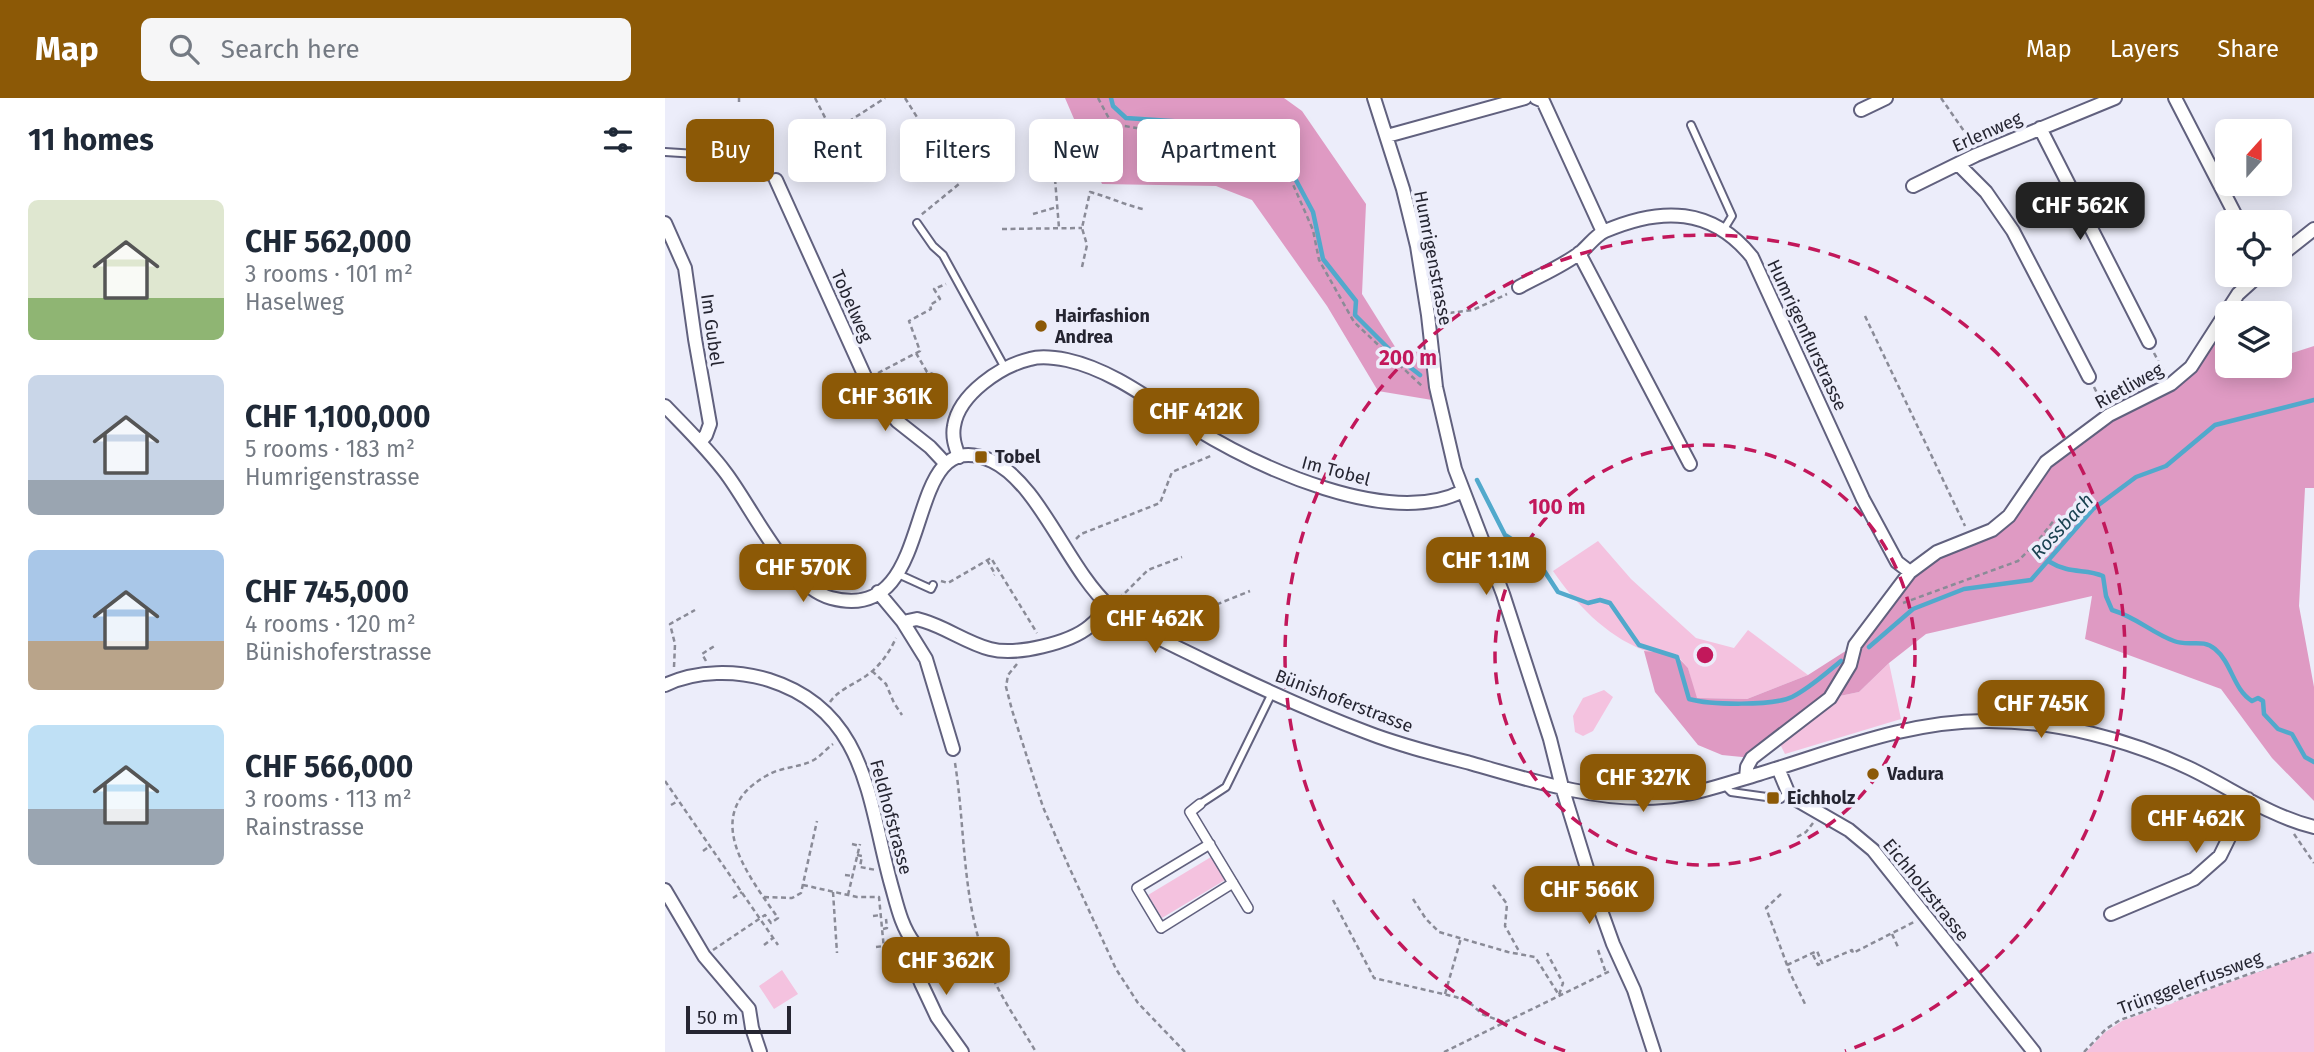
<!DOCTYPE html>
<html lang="en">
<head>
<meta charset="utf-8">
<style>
	:root { --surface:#fff; --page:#f6f6f7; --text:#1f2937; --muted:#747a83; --accent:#8c5906 }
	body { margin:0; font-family:"Fira Sans",sans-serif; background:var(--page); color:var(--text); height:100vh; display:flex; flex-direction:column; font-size:26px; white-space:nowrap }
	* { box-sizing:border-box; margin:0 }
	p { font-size:23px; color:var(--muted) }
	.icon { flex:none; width:38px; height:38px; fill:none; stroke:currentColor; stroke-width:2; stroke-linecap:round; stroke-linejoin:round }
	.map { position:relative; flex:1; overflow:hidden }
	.drawer { display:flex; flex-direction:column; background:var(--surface); width:665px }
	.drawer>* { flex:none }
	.top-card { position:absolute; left:21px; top:21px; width:665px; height:63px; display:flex; gap:14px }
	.needle { width:46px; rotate:21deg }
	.tools { position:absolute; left:1550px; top:21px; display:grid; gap:14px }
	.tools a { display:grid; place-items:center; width:77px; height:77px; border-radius:10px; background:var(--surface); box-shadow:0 4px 18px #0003; font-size:35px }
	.scale { position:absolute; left:21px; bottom:18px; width:105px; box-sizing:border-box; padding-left:7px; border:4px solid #252531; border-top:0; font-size:19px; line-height:24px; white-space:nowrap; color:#252531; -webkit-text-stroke:5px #ecedfa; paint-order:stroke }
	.price { position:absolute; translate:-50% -60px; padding:0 16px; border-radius:14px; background:var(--accent); color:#fff; font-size:23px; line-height:46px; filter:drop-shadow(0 2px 4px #0008) }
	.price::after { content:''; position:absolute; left:50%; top:42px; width:21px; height:16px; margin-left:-10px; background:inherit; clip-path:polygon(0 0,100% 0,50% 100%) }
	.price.selected { background:#222; color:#fff }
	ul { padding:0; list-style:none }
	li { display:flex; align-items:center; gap:21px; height:175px; padding:0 28px }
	li span { display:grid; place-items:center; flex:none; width:196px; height:140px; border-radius:10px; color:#555 }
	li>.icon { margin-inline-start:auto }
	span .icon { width:84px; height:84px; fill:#fffc; stroke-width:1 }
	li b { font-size:30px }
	h2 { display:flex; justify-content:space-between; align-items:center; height:84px; padding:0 28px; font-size:30px }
	.tag { padding:0 24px; border-radius:10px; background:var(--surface); box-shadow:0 4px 18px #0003; font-size:24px; line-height:63px }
	.tag.selected { background:var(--accent); color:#fff }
	header { display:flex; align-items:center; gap:42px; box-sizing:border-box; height:98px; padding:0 35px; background:var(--accent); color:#fff }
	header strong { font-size:33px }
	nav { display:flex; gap:38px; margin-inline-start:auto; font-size:24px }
	.search { width:490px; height:63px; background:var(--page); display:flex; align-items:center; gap:18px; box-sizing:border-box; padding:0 24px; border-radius:10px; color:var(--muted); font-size:26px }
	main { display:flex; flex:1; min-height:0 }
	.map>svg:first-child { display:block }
</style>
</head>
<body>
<header>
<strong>Map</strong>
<div class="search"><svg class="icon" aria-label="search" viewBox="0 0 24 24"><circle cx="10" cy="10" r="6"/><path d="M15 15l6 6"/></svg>Search here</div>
<nav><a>Map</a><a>Layers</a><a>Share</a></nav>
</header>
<main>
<section class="drawer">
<h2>11 homes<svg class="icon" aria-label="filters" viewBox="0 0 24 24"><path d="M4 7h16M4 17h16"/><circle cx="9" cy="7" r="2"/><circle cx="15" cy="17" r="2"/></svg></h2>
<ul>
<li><span style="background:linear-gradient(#dfe7d0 70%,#8fb573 0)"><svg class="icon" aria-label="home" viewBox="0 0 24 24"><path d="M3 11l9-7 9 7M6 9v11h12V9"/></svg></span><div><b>CHF 562,000</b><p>3 rooms · 101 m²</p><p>Haselweg</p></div></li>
<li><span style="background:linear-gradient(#c9d6e8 75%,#9aa5b1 0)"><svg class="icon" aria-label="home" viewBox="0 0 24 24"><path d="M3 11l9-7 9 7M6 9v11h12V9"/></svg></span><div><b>CHF 1,100,000</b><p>5 rooms · 183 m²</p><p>Humrigenstrasse</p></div></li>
<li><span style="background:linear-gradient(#a9c7e8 65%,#b9a48a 0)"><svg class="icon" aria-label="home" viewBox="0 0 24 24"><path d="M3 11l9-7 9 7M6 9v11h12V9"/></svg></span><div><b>CHF 745,000</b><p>4 rooms · 120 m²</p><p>Bünishoferstrasse</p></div></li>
<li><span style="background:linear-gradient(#bfe0f5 60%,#9aa5b1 0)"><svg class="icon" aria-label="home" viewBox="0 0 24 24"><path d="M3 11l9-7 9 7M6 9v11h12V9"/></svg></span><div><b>CHF 566,000</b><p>3 rooms · 113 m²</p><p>Rainstrasse</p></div></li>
</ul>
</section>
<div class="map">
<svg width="1649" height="954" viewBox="0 0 1649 954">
	<rect width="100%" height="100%" fill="#ecedfa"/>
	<path fill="#f4c2df" d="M933,443l33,38 65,59 38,10 14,-18 60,45 -61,24 -51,-1 -8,-30 -12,-14c-11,-1 -24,0 -33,-4 -38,-15 -68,-47 -90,-79z
		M1224,565l12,56 -116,35 -8,-16 53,-40 29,-6z
		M939,592l9,7 -20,34 -10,5 -8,-4 -2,-16 10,-18z
		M546,759l14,23 -63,38 -14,-23z
		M1649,854v100h-228l18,-19 18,-12z
		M117,872l16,24 -24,15 -15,-23z"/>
	<path fill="#df9ac3" d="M400,0h219l18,13 64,93 -4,90 35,56 34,3 7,48 -60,-10 -51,-85 -75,-106 -36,-14 -114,-2z
		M1551,230l12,6v32h52v-9l34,-11v142h-9l-6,118 15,81v114l-42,-43 -51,-69 -136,-50 7,-43 -166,38 -37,29 -30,29 -29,6 -78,60 -30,-3 -24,-10 -43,-53 -11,-41 31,3 13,14 9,30 50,1 61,-24 47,-30 55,-73 82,-42 54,-68 63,-47 62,-31z"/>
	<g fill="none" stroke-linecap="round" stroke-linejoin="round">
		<path stroke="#51a9cc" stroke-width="4.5" d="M446,0l2,8 13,12 75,5 22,19 33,-6 34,33 23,43 10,47 33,42 -1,14 42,42 23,18
			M812,382l28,55 27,17 26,40 30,11 12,-3 10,3 29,42 38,12 12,42c21,6 84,7 103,-2 18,-9 34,-24 49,-36
			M1383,463c23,14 36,7 55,15l3,20 6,14c24,7 40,23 62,31 15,6 28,-3 41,8 17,14 18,40 37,52l6,-3 5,3 1,13 14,15 14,5 13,23 9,5
			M1204,549l44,-38 51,-20 67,-9 62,-71 43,-32 30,-11 49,-41 99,-25"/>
		<g stroke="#61617e" stroke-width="10">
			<path id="service" d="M1026,27l41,91 -8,13
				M0,54l63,4 48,24
				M252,125l16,23 10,9 62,113
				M233,476l33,15 2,-4
				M1060,688l6,6 50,7 7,-7
				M535,706l26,-17 46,-94"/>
		</g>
		<g stroke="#61617e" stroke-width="12">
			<path id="pedestrian" d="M535,706l-10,8 58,96
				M545,746l-73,44 24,40 72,-45"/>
		</g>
		<g stroke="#61617e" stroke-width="16">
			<path id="minor" d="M709,0l29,91 14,57 11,69 8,72 19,82 48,125 47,145 12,48 32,104 19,53 21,46 20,62
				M871,0l7,3 60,131
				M1510,0l64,124
				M1196,12l25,-12
				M1375,30l109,214
				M722,38l138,-38
				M1293,66l28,28 27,39 76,146
				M111,82l91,201 30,40 33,26 15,16
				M1248,88l63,-31 139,-57
				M0,125l20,45 10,71 15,85 -4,11 -6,7
				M914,155l111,211
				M1615,158l34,-27
				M854,189c20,-11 44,-21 62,-35 8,-7 15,-17 24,-21 56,-24 107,-24 147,26l111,242 34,63 13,10
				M0,308c21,22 42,42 60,66 27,35 63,115 106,126 113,30 65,-181 161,-137 47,22 76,108 117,145 28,24 62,38 94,54 53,26 107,51 163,72 33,13 69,22 104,31 59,17 131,40 193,34 33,-2 65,-14 96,-23 76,-23 150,-54 230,-53 68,0 138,18 200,47 42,20 80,48 125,59
				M294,359c-4,-11 -7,-20 -5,-31 5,-32 47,-60 76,-67 10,-3 27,-1 37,1 46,10 87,43 126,67 65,40 196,102 270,64
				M213,494l25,30 23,37 27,90
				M238,524l14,-3 7,2c23,7 43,22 66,28 26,7 80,-6 100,-23 8,-6 13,-14 17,-22
				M0,587c32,-15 71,-15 104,-5 98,31 99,121 122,204 6,21 10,42 23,59l-3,16 10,24 16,34 25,35
				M1113,670l10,24 9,8 52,30 24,20 161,202
				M1081,680l1,-11 5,-9 78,-60 20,-33 5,-20 55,-73 27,-20 55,-22 17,-14 37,-54 63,-47 62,-31 20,-17 47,-73 21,-19
				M0,792l39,66 45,53 3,19 8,24
				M1446,816l83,-35 26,-23 28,-57"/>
		</g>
		<path stroke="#8a8b97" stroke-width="2.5" stroke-dasharray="5 3.5" stroke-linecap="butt" d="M74,0v4
			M150,0l21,41
			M240,0l54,86 -38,31
			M433,0l14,26 68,11 44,14 33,1 31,23 25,57 6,30 35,62 69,65
			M1276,0l32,46
			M165,52l21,-30 34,-22
			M390,81l4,49
			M368,116l24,-7
			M337,131l80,-1
			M417,169l5,-22 -5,-17 8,-36c19,5 35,13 53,17
			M776,216l32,-4 34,-16
			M1200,218l100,210
			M251,255l11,19 6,2
			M1489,255l10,19
			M213,275l42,-22 -11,-30 22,-12 -1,-4 10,-6 -6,-10 12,-5
			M1429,289l8,16
			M411,441l5,-5 79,-31 12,-31 41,-17
			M322,462l8,14 -1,1
			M276,483l7,2 43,-25 46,75
			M454,501l29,-29 34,-13
			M1238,505l115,-42 19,-19 18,-23
			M514,536l9,-18 62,-25
			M41,563l-4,-7 14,-9
			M352,566l-9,11 -2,12 6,23 31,97 26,60 47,102 22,34 47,49
			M9,569l1,-23 -5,-20 25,-14
			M207,573l14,13 8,19 8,12
			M165,604c7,-11 24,-18 36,-26 14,-10 23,-23 30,-38
			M290,665c10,63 7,129 28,190 11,35 34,67 53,99
			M0,683l113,164
			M6,707l7,-4
			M1629,736l20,29
			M1132,739l9,-5 7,-9
			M187,746l8,2
			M38,753l7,-5
			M192,757l5,1 -2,11 16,3
			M180,777l8,1
			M138,787l54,12h22l5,52
			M828,787l14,19 -2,22 15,27
			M168,794l4,61
			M1116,796l-15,14 24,65 16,33
			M183,797l12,-51
			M99,799l28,1 9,-5 16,-72
			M68,800l9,-6
			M748,801l13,20 13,13 69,20 27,5 24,38 4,-12 -16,-30
			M668,802l41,78 82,19 13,5 13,12 21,8
			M208,818l8,-1
			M218,831l4,-1 -1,-9
			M1227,836l6,13
			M99,847l9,-7
			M211,849l8,-1
			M48,852l52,-35 6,8 7,-5c-30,-43 -79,-104 -12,-142 14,-9 31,-8 46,-15 8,-4 14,-12 21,-17
			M933,852l8,23
			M1148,857l5,10 4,-2
			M1122,867l30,-14 5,12 30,-13 1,3 61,-31
			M780,896l16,-56
			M779,954l166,-81
			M1419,954l22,-23 14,-9 194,-69"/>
		<use href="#service" stroke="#fff" stroke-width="6"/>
		<use href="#pedestrian" stroke="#fff" stroke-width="9"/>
		<use href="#minor" stroke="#fff" stroke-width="12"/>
	</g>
	<g fill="none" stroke="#c2185b" stroke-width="3.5" stroke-dasharray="12 9">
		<circle cx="1040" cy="557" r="210"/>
		<path d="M900 953A420 420 0 1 1 1180 953"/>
	</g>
	<g fill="#8c5906" stroke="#ecedfa" stroke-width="2.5">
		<circle cx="376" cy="228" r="7"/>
		<rect x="309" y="352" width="14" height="14" rx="3.5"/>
		<circle cx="1208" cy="676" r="7"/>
		<rect x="1101" y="693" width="14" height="14" rx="3.5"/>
	</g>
	<g text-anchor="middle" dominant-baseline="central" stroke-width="7" stroke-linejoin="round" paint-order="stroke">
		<g font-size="18" fill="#252531" stroke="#ecedfa">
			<text transform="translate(1322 34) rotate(-24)">Erlenweg</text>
			<text transform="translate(768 160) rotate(79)">Humrigenstrasse</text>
			<text transform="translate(187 208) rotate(66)">Tobelweg</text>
			<text transform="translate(47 232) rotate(82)">Im Gubel</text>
			<text transform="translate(1142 237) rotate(65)">Humrigenflurstrasse</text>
			<text transform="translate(1464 288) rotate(-29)">Rietliweg</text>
			<text transform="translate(671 373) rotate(15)">Im Tobel</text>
			<text transform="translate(679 603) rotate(21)">Bünishoferstrasse</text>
			<text transform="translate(226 719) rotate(75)">Feldhofstrasse</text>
			<text transform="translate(1261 792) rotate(51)">Eichholzstrasse</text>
			<text transform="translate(1525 885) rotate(-20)">Trünggelerfussweg</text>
		</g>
		<g font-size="18" font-weight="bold" fill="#252531" stroke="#ecedfa" text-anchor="start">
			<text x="390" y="218">Hairfashion<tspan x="390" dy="21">Andrea</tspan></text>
			<text x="330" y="359">Tobel</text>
			<text x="1222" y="676">Vadura</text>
			<text x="1122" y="700">Eichholz</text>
		</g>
		<g font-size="19" font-style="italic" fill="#1a4150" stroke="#ecedfa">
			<text transform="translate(1397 428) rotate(-47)">Rossbach</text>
		</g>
	</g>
	<circle cx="1040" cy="557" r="10" fill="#c2185b" stroke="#ecedfa" stroke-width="3.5"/>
	<g font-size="21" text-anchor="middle" font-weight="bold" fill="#c2185b" stroke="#ecedfa" stroke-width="7" stroke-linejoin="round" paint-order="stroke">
		<text x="743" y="267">200 m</text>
		<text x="892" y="416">100 m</text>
	</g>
</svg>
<div class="tools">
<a><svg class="needle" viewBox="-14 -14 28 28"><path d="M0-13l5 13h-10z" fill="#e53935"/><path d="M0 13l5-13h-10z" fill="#747a83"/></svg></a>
<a><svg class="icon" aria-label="locate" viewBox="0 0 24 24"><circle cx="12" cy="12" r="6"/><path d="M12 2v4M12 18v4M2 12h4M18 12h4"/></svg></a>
<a><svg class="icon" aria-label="layers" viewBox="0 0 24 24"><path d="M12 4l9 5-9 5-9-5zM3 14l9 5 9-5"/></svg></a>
</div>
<div class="scale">50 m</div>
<b class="price selected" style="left:1415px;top:144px">CHF 562K</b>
<b class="price" style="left:220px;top:335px">CHF 361K</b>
<b class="price" style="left:531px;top:350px">CHF 412K</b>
<b class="price" style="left:821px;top:499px">CHF 1.1M</b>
<b class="price" style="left:138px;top:506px">CHF 570K</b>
<b class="price" style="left:490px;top:557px">CHF 462K</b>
<b class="price" style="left:1376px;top:642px">CHF 745K</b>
<b class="price" style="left:978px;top:716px">CHF 327K</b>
<b class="price" style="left:1531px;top:757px">CHF 462K</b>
<b class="price" style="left:924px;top:828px">CHF 566K</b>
<b class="price" style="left:281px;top:899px">CHF 362K</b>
<div class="top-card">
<a class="tag selected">Buy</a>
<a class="tag">Rent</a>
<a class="tag">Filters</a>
<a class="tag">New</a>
<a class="tag">Apartment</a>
</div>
</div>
</main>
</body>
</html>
